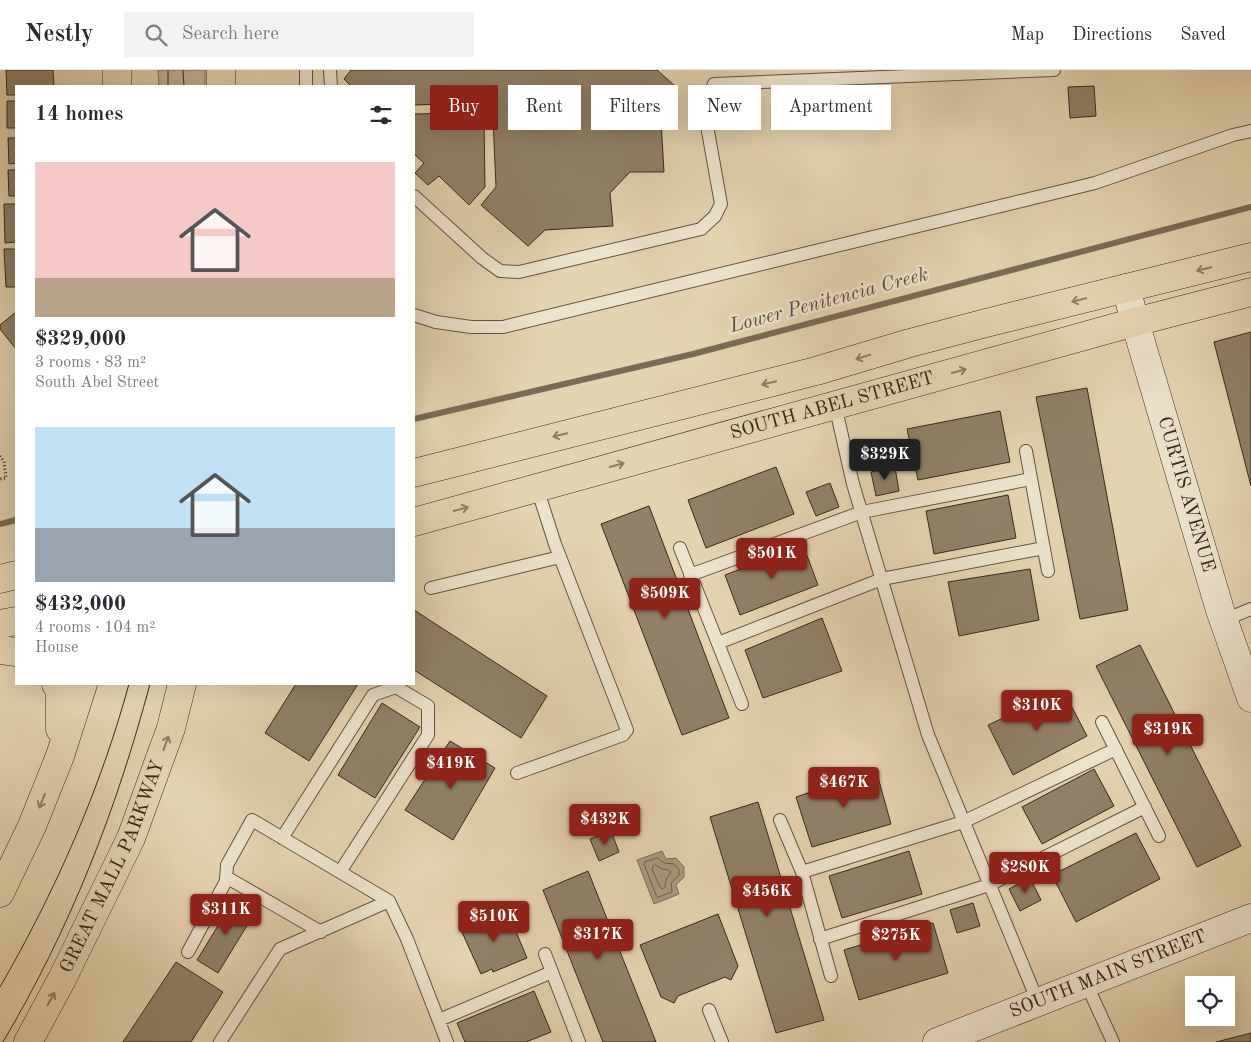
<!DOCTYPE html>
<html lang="en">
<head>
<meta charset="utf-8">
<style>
	:root { --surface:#fff; --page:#f2f2f3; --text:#2b2b33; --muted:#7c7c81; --line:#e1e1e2; --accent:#8f2418 }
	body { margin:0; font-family:"Old Standard TT",serif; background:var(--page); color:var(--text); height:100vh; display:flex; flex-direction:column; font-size:19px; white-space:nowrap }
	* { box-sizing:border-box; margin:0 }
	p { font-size:16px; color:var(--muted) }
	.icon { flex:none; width:28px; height:28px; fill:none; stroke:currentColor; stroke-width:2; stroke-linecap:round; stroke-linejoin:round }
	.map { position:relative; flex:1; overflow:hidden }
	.side { position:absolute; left:15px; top:15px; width:400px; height:600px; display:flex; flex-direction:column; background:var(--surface); border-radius:0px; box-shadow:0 5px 20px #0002 }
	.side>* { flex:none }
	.guide { position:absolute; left:430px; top:15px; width:475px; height:45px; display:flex; gap:10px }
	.tools { position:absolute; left:1185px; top:906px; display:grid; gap:10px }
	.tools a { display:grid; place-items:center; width:50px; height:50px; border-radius:0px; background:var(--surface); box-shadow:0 5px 20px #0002; font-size:25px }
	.price { position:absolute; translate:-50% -42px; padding:0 11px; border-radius:5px; background:var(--accent); color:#fff; font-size:16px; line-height:32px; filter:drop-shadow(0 1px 2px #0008) }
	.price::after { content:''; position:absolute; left:50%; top:30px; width:15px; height:11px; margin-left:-8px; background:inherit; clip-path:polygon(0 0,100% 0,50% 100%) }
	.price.selected { background:#222; color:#fff }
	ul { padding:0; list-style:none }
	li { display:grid; align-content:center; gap:10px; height:265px; padding:0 20px }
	li span { display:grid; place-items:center; height:155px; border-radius:0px; color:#555 }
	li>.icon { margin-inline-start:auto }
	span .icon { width:90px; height:90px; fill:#fffc; stroke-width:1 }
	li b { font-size:21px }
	h2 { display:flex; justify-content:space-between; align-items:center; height:60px; padding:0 20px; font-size:21px }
	.pill { padding:0 18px; border-radius:0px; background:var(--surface); box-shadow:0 5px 20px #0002; font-size:18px; line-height:45px }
	.pill.selected { background:var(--accent); color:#fff }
	header { display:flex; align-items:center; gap:30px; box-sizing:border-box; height:70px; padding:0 25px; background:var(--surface); border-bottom:1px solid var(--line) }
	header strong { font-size:24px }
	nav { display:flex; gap:28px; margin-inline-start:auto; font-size:18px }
	.search { width:350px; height:45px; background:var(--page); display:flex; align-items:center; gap:12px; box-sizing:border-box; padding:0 18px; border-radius:0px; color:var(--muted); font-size:19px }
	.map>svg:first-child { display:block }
</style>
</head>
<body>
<header>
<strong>Nestly</strong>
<div class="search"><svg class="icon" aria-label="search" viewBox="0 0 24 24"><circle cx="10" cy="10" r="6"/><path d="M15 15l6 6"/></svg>Search here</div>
<nav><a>Map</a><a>Directions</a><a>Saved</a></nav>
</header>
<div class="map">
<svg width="1251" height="972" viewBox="0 0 1251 972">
	<rect width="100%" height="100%" fill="#e4d3af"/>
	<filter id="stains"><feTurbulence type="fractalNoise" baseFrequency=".004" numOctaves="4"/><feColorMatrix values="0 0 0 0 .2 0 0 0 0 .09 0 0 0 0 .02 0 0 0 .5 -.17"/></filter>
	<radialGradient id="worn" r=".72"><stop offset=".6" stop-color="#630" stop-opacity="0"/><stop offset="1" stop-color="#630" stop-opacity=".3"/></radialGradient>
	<path fill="#c6b696" stroke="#7e7058" d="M158,0h47v16h-46z"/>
	<path fill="#a8997c" stroke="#7a6c54" d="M662,781l4,8 10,-1 8,9v10l-8,8 3,9 -25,10 -17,-44z"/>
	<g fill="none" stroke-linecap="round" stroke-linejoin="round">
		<path stroke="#6e614a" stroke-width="1" d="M658,788l6,5 10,1 5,6v5l-8,8 1,9 -14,5 -2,-2 -12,-31 1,-2z
			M656,795l6,4 7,1 2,2 -5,8 -1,7 -3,2 -2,-2 -8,-18 1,-3z"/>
		<path stroke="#7a6c54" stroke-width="6" d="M414,349l279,-65 558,-147
			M0,454l16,-4"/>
	</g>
	<path fill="#908167" stroke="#352919" d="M6,0h47l1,16h-38v9h-9z
		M351,0h306l18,16 -15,18 4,68h-34l-20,21 3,33 -68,4 -17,16 -47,-41 15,-18 -3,-69 -3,-1 -6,5 1,65 -16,18 -30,-29 -11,9 -13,-12 9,-10 -10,-9v-40l58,-1 6,-7 -3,-3 -61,2v-19h-63l-7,-7z
		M1094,16l2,30 -26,2 -2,-31z
		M7,31h9v27h-9z
		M8,68h8v25l-7,1z
		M8,100h8v26h-7z
		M4,134h12v38l-11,1z
		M4,179h12v38h-10z
		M16,242v37l-16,-20v-4z
		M1251,262v154l-37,-144z
		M1087,318l41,222 -48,9 -44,-222z
		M1000,341l10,51 -92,18 -11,-51z
		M776,397l18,47 -88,34 -18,-48z
		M895,397l4,24 -23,5 -5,-24z
		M830,413l9,24 -23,9 -10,-24z
		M1008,425l8,43 -82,16 -8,-43z
		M649,436l80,212 -47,17 -81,-211z
		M803,475l15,40 -78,30 -15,-40z
		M1030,499l9,51 -80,16 -11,-54z
		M414,540l133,86 -26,42 -107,-68z
		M822,548l20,53 -79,27 -18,-48z
		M1140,575l101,201 -44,21 -101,-201z
		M296,614h62l-49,77 -44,-28z
		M1063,620l24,46 -74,39 -25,-50z
		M382,633l38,24 -45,71 -37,-23z
		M450,671l45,27 -42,72 -48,-30z
		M1094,699l20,37 -72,38 -20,-37z
		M876,700l15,54 -79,23 -16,-50z
		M758,732l66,218 -48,13 -66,-216z
		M611,761l8,21 -20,9 -9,-22z
		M1136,763l24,46 -84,43 -24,-47z
		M909,781l13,43 -80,24 -13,-42z
		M588,801l68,171h-53l-60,-152z
		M1030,808l11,22 -21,11 -11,-22z
		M235,828l21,13 -38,62 -21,-13z
		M973,833l7,23 -23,7 -7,-23z
		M507,840l20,48 -34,14 -1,-3 -11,5 -20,-44z
		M718,844l20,52 -7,14 -6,-3 -47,19 -4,7 -13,-6 -21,-52z
		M933,853l15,50 -89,27 -15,-50z
		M176,892l47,30 -32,50h-68z
		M534,921l17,41 -25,10h-61l-8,-19z
		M1251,963v9h-35z"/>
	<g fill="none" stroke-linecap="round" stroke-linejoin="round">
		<g stroke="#61543e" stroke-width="14">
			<path id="lane" d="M306,0v16
				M330,0l1,16
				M414,126l68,62 18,13 19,1 182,-43 14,-13 6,-12 -17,-95 10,-25 340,-14
				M414,245l22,7 35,5h32l592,-144 138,-48 18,-4
				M835,335l18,79 75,251 110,267
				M1026,381l22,120
				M680,478l62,156
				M690,505l172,-63 169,-33
				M431,518l129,-31
				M1224,550l27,-11
				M718,573l164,-64 162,-31
				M1102,652l57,114
				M517,703l106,-38 4,-5 -72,-186 -18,-56
				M780,750l22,52 29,104
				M282,768l91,-143 23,-8 32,19v29l-88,137
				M802,802l161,-50 153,-73
				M226,807l95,55
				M820,869l169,-54 156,-78
				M188,882l38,-71 1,-16 25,-45 137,81 18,38 40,103
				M545,884l34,88
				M1086,913l27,59
				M709,940l13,32
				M439,950l113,-48
				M220,972l60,-93 109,-48"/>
		</g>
		<g stroke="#352919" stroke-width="29">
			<g id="secondary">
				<path id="s1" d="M1126,218l9,34 85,288 31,88"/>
				<path id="s2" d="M937,972l314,-124"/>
			</g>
		</g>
		<g stroke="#352919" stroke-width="29">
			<g id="primary">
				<path d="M117,0v16"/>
				<path d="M221,0v16"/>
				<path d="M414,403l402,-102 94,-28 76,-20 265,-66"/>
				<path id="s3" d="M414,452l721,-200 116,-30"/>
				<path d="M0,509l16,-4"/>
				<path d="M0,554l16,-3"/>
				<path d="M0,580l16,2"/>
				<path d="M56,614l4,6v39"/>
				<path d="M0,823l32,-67 28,-70 23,-72"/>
				<path id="s4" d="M28,972l34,-63 69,-141 40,-110 11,-44"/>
			</g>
		</g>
		<path stroke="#352919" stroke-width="3" stroke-dasharray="1 2.5" stroke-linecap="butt" d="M0,386l4,6 2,16 -6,1"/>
		<use href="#lane" stroke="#ede2cb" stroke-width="12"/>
		<use href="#secondary" stroke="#ede2cb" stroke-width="28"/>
		<use href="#primary" stroke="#e4d3af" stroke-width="28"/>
		<path stroke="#352919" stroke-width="1" d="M168,0v16
			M183,0l1,16
			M0,917c55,-95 100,-197 129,-303
			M3,972c67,-113 113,-231 147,-358"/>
	</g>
	<defs><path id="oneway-shaft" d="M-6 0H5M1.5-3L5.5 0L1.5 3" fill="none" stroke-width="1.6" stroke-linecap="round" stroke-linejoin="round" transform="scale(1.25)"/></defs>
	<g stroke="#8c7e64">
		<use href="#oneway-shaft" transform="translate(1204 199) rotate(166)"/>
		<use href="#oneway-shaft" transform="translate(1079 230) rotate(166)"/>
		<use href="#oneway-shaft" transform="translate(863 287) rotate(163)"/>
		<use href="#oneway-shaft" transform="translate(959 301) rotate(-15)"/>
		<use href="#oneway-shaft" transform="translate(769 313) rotate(166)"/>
		<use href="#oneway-shaft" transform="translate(560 365) rotate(166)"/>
		<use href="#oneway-shaft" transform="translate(617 395) rotate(-16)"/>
		<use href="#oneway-shaft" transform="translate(461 439) rotate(-15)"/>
		<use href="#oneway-shaft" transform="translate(166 673) rotate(-70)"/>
		<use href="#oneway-shaft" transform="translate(42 731) rotate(112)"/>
		<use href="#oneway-shaft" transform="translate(51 929) rotate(-61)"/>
	</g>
	<g text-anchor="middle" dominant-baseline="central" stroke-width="5" stroke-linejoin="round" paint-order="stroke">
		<g font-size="19" fill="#352919" stroke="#ede2cb">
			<text stroke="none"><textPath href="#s3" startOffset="434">SOUTH ABEL STREET</textPath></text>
			<text stroke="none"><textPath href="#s1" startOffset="215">CURTIS AVENUE</textPath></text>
			<text stroke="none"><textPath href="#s4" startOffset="195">GREAT MALL PARKWAY</textPath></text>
			<text stroke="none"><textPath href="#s2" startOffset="184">SOUTH MAIN STREET</textPath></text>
		</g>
		<g font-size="20" font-style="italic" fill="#584b37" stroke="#ede2cb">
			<text transform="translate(829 231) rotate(-15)">Lower Penitencia Creek</text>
		</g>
	</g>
	<rect width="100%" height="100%" filter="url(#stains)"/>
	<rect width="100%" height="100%" fill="url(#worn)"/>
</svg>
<div class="tools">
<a><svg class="icon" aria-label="locate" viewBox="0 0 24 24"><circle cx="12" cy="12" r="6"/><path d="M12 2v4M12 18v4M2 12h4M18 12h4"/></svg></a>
</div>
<b class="price selected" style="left:885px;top:411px">$329K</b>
<b class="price" style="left:772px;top:510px">$501K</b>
<b class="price" style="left:665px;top:550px">$509K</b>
<b class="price" style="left:1037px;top:662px">$310K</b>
<b class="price" style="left:1168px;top:686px">$319K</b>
<b class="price" style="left:451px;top:720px">$419K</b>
<b class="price" style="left:844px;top:739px">$467K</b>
<b class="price" style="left:605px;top:776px">$432K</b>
<b class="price" style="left:1025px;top:824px">$280K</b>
<b class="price" style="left:767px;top:848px">$456K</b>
<b class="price" style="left:226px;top:866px">$311K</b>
<b class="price" style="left:494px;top:873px">$510K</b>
<b class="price" style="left:598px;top:891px">$317K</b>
<b class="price" style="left:896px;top:892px">$275K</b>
<div class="guide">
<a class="pill selected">Buy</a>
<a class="pill">Rent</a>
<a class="pill">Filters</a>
<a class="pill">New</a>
<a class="pill">Apartment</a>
</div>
<section class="side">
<h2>14 homes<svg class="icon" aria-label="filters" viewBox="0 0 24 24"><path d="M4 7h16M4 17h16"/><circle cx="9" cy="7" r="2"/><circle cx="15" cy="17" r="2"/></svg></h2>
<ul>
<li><span style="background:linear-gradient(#f6c9c9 75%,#b9a48a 0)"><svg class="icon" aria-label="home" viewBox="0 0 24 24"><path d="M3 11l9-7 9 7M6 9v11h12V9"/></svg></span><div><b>$329,000</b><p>3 rooms · 83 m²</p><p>South Abel Street</p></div></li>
<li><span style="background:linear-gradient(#bfe0f5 65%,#9aa5b1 0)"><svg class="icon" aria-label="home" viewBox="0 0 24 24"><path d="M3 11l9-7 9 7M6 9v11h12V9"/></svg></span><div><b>$432,000</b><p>4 rooms · 104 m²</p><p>House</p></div></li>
</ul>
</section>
</div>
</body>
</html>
